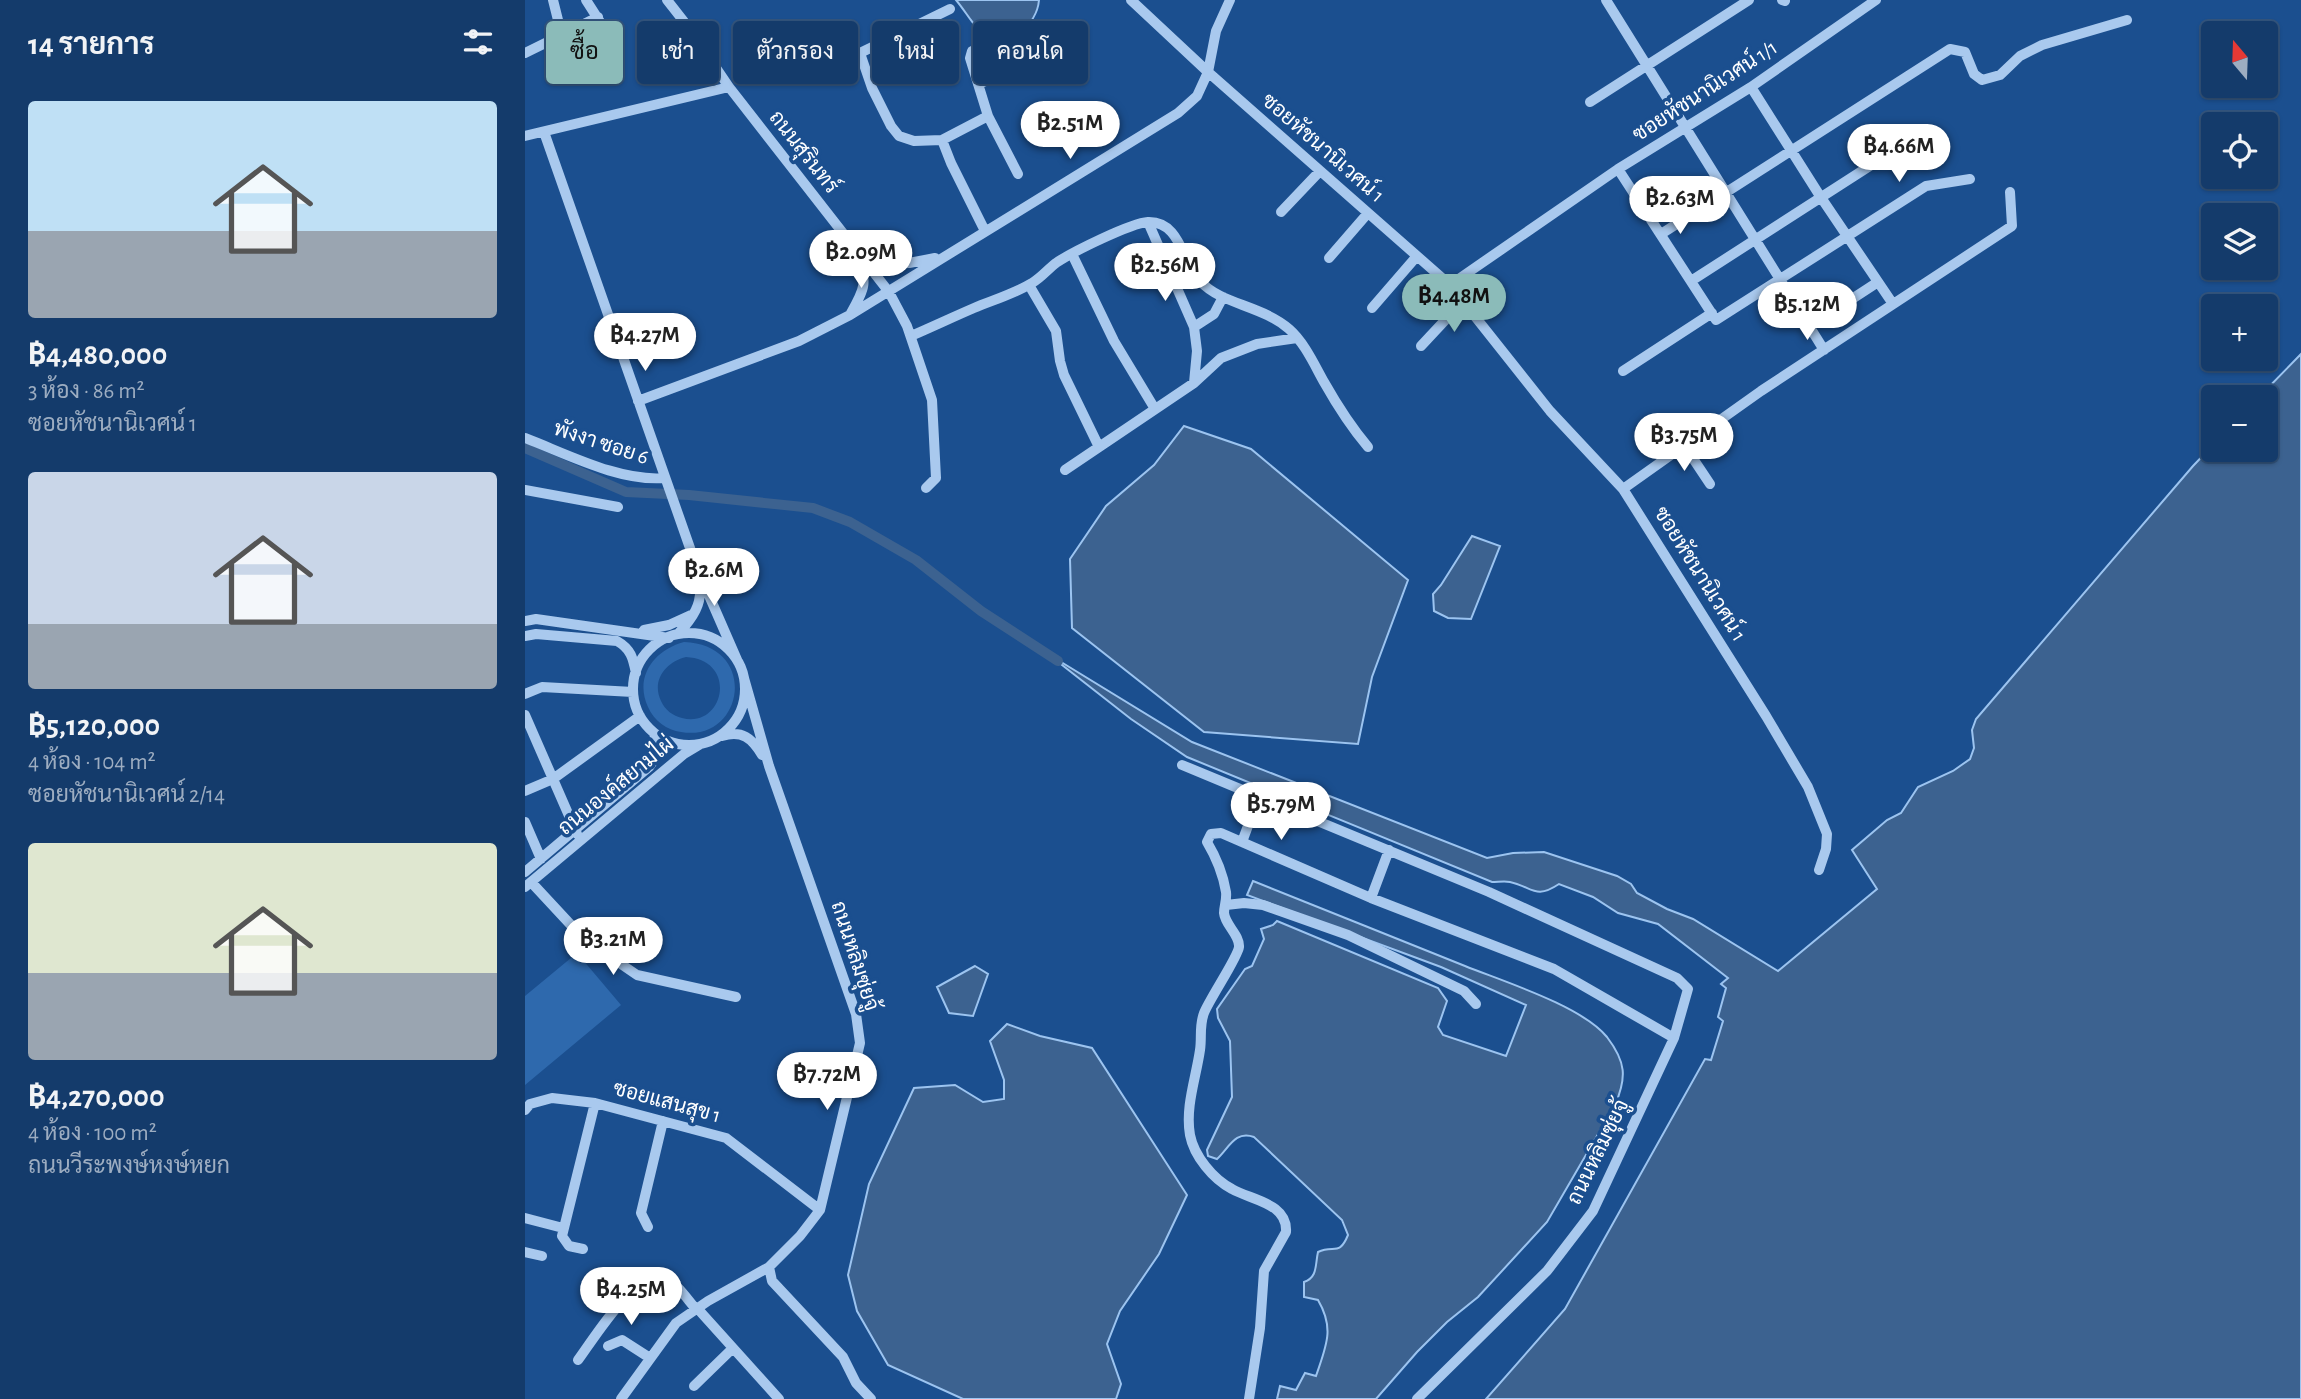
<!DOCTYPE html>
<html lang="th">
<head>
<meta charset="utf-8">
<style>
	:root { --surface:#143b6b; --page:#1d4271; --text:#f1f3f6; --muted:#9dadc1; --line:#33557e; --accent:#8bbbb9 }
	body { margin:0; font-family:"Alegreya Sans",Sarabun,sans-serif; background:var(--page); color:var(--text); height:100vh; display:flex; flex-direction:column; font-size:26px; white-space:nowrap }
	* { box-sizing:border-box; margin:0 }
	p { font-size:23px; color:var(--muted) }
	.icon { flex:none; width:38px; height:38px; fill:none; stroke:currentColor; stroke-width:2; stroke-linecap:round; stroke-linejoin:round }
	.map { position:relative; flex:1; overflow:hidden }
	.panel { display:flex; flex-direction:column; background:var(--surface); width:525px }
	.panel>* { flex:none }
	.hud { position:absolute; left:21px; top:21px; width:665px; height:63px; display:flex; gap:14px }
	.needle { width:46px; rotate:341deg }
	.buttons { position:absolute; left:1676px; top:21px; display:grid; gap:14px }
	.buttons a { display:grid; place-items:center; width:77px; height:77px; border-radius:7px; background:var(--surface); box-shadow:0 2px 5px #0004,0 0 0 2px var(--line); font-size:35px }
	.price { position:absolute; translate:-50% -60px; padding:0 16px; border-radius:24px; background:#fff; color:#222; font-size:23px; line-height:46px; filter:drop-shadow(0 2px 4px #0008) }
	.price::after { content:''; position:absolute; left:50%; top:42px; width:21px; height:16px; margin-left:-10px; background:inherit; clip-path:polygon(0 0,100% 0,50% 100%) }
	.price.current { background:var(--accent); color:#111 }
	ul { padding:0; list-style:none }
	li { display:grid; align-content:center; gap:14px; height:371px; padding:0 28px }
	li span { display:grid; place-items:center; height:217px; border-radius:7px; color:#555 }
	li>.icon { margin-inline-start:auto }
	span .icon { width:126px; height:126px; fill:#fffc; stroke-width:1 }
	li b { font-size:30px }
	h2 { display:flex; justify-content:space-between; align-items:center; height:84px; padding:0 28px; font-size:30px }
	.tag { padding:0 24px; border-radius:7px; background:var(--surface); box-shadow:0 2px 5px #0004,0 0 0 2px var(--line); font-size:24px; line-height:63px }
	.tag.current { background:var(--accent); color:#111 }
	main { display:flex; flex:1; min-height:0 }
	.map>svg:first-child { display:block }
</style>
</head>
<body>
<main>
<section class="panel">
<h2>14 รายการ<svg class="icon" aria-label="filters" viewBox="0 0 24 24"><path d="M4 7h16M4 17h16"/><circle cx="9" cy="7" r="2"/><circle cx="15" cy="17" r="2"/></svg></h2>
<ul>
<li><span style="background:linear-gradient(#bfe0f5 60%,#9aa5b1 0)"><svg class="icon" aria-label="home" viewBox="0 0 24 24"><path d="M3 11l9-7 9 7M6 9v11h12V9"/></svg></span><div><b>฿4,480,000</b><p>3 ห้อง · 86 m²</p><p>ซอยหัชนานิเวศน์ 1</p></div></li>
<li><span style="background:linear-gradient(#c9d6e8 70%,#9aa5b1 0)"><svg class="icon" aria-label="home" viewBox="0 0 24 24"><path d="M3 11l9-7 9 7M6 9v11h12V9"/></svg></span><div><b>฿5,120,000</b><p>4 ห้อง · 104 m²</p><p>ซอยหัชนานิเวศน์ 2/14</p></div></li>
<li><span style="background:linear-gradient(#dfe7d0 60%,#9aa5b1 0)"><svg class="icon" aria-label="home" viewBox="0 0 24 24"><path d="M3 11l9-7 9 7M6 9v11h12V9"/></svg></span><div><b>฿4,270,000</b><p>4 ห้อง · 100 m²</p><p>ถนนวีระพงษ์หงษ์หยก</p></div></li>
</ul>
</section>
<div class="map">
<svg width="1776" height="1399" viewBox="0 0 1776 1399">
	<rect width="100%" height="100%" fill="#1b4f8f"/>
	<path fill="#2e69ad" fill-rule="evenodd" d="M159,642c76,3 60,101 -3,90 -14,-2 -27,-11 -33,-25 -14,-30 6,-57 36,-65zM161,657c53,3 38,72 -4,61 -9,-2 -17,-8 -21,-17 -10,-21 5,-39 25,-44z
		M52,953l44,52 -96,80v-89z"/>
	<path fill="#3c6290" stroke="#9cc4f0" stroke-width="2" d="M431,0h83c-1,13 -9,25 -20,33 -32,24 -45,-12 -63,-33z
		M1776,354v1045h-815l79,-90 140,-250 6,1 12,-39 -5,-4 8,-29 -5,-4 7,-6 -70,-54 -40,-11 -25,-16 -34,-13c-24,16 -26,3 -49,-2 -5,-1 -12,0 -18,0l-305,-125 -56,-38 -83,-65 144,88 295,116 26,-5 31,-1 73,24 14,8 6,9 30,16 26,10 85,52 99,-82 -25,-39 35,-30 14,-7 17,-26 35,-16 17,-12 4,-11 -2,-18 4,-11 217,-253 21,-22v6h52v-53h-7z
		M659,426l67,23 157,131 -36,97 -14,67 -154,-12 -132,-104 -2,-69 36,-53 48,-41z
		M947,536l28,10 -29,73 -23,-1 -14,-7 -1,-17 8,-9z
		M728,881c71,28 141,57 212,85 37,15 117,40 142,71 19,25 20,40 8,68l-68,117 -69,75 -31,25 -30,30 -41,47h-99l3,-13 16,4 9,-17 11,3c10,-30 19,-47 2,-76l-14,-3v-15c14,-5 11,-17 14,-30 16,-8 21,5 30,-17l-6,-15 -88,-83c-19,-7 -25,11 -37,22l-9,-3 -1,-6 25,-53 -2,-56 -12,-23 -1,-9 28,-40 7,-3 12,-27 -3,-10 12,-4 4,-4 161,67 9,13 -9,26 5,8 63,21 20,-51 -85,-38 -194,-72z
		M450,966l13,8 -15,42 -24,-3 -12,-26z
		M482,1024l33,12 52,12 95,147 -28,59 -39,57 -13,33 14,40 -5,15h-153l-75,-34 -31,-54 -9,-36 21,-91 45,-96 41,-3 28,17 21,-3v-19l-14,-39z"/>
	<g fill="none" stroke-linecap="round" stroke-linejoin="round">
		<path stroke="#3c6290" stroke-width="10" d="M0,448l101,44 63,3 124,13 37,14 66,38 65,51 77,50"/>
		<path stroke="#a9c9ee" stroke-width="10" d="M28,0l9,36
			M61,0l16,25
			M142,0l22,28 40,59 160,205 18,34 25,74 4,78 -10,10
			M606,0l77,72 242,213 100,126 73,78 143,227 42,71 19,47 -1,15 -7,21
			M1081,0l218,350
			M1257,0l3,1
			M425,9l-90,44 12,35 19,38 8,10 15,5 28,-1 46,-24 -18,-58 2,-7 22,-7
			M0,53l73,-36
			M453,84l39,-16
			M1226,87l69,109 73,108
			M1065,102l159,-102
			M463,116l30,58
			M19,132l153,436 41,94
			M0,136l204,-49
			M417,140l9,23 34,68
			M1093,169l98,151 210,-134 44,-7
			M756,212l39,-41
			M623,222l46,105 3,24 -3,32
			M1136,234l289,-185 15,3 9,22 8,6 18,-5 20,-19 22,-11 85,-25
			M335,252l28,12 21,-1 26,-5
			M547,254l42,87 41,68
			M804,258l39,-45
			M1166,281l216,-139
			M504,285l27,46 4,30 4,14 35,72
			M925,285l168,-116 133,-82 125,-87
			M847,308l45,-52
			M326,313c15,-26 15,-29 8,-57
			M669,327l20,-13 9,-17
			M1284,327l69,-45
			M386,336c21,-9 42,-19 63,-28 19,-8 40,-14 58,-25 9,-5 16,-14 24,-20 16,-11 75,-40 92,-41 33,-1 34,41 53,60 20,22 62,24 88,47 15,13 25,35 35,53 13,23 27,45 44,65
			M896,346l42,-45
			M1098,371l89,-58
			M113,401l161,-60 51,-26 328,-202 19,-17 11,-24 8,-41 14,-31
			M0,438c42,16 95,44 140,40
			M1159,445l26,39
			M540,470l129,-87 27,-25 36,-14 40,-6
			M1098,489l138,-98 251,-165 -2,-34
			M0,490l93,17
			M0,621l11,-2 133,19
			M119,630l25,-5 22,-10
			M108 689a56 56 0 1 1 112 0a56 56 0 1 1-112 0Z
			M153,634c14,-15 26,-31 21,-53
			M0,636l11,-2 81,7c14,8 16,17 19,32
			M219,678l25,88 87,248 4,29 -40,167 -20,26 -31,31 3,14 71,76 13,26 15,16
			M0,694l17,-7 91,5
			M0,715l52,119
			M197,736c20,-6 30,2 40,19
			M657,765l307,127 188,86 11,11 -14,49 -81,173 -46,60 -130,128
			M0,791l28,-12 87,-63
			M0,822l16,37
			M717,842l17,-46
			M0,872l124,-105c9,-11 9,-21 5,-34
			M6,882l52,56 54,37 99,22
			M0,887l159,-133 15,-9
			M846,898l18,-48
			M701,905l18,-2 19,2 85,30 116,56 12,13
			M0,1110l5,-6 22,-6 43,5 131,35 94,72
			M0,1218l38,10
			M123,1227l-7,-14 22,-92
			M58,1249l-14,-3 -7,-10 33,-133
			M0,1252l17,4
			M172,1308l82,91
			M83,1346l14,-6 28,18
			M53,1360c15,-20 60,-94 87,-82 12,5 22,21 31,31
			M169,1386l38,-37
			M96,1399l55,-76 32,-22 61,-34
			M724,1399l11,-71 4,-57 22,-39c2,-29 -35,-32 -54,-43 -19,-10 -38,-33 -42,-54 -5,-28 6,-57 10,-85 2,-13 -1,-24 4,-37 6,-15 34,-56 35,-66 1,-12 -14,-22 -15,-34 0,-7 3,-13 2,-21 -3,-18 -10,-35 -19,-50l4,-8 10,-1 150,65 183,71 120,69"/>
	</g>
	<g text-anchor="middle" dominant-baseline="central" stroke-width="7" stroke-linejoin="round" paint-order="stroke">
		<g font-size="21" fill="#fff" stroke="#1b4f8f">
			<text transform="translate(1180 91) rotate(-33)">ซอยหัชนานิเวศน์ 1/1</text>
			<text transform="translate(798 148) rotate(41)">ซอยหัชนานิเวศน์ 1</text>
			<text transform="translate(279 152) rotate(52)">ถนนสุรินทร์</text>
			<text transform="translate(76 443) rotate(18)">พังงา ซอย 6</text>
			<text transform="translate(1175 574) rotate(58)">ซอยหัชนานิเวศน์ 1</text>
			<text transform="translate(91 786) rotate(-39)">ถนนองค์สยามไผ่</text>
			<text transform="translate(330 956) rotate(72)">ถนนหลิมซุ่ยจู้</text>
			<text transform="translate(142 1102) rotate(15)">ซอยแสนสุข 1</text>
			<text transform="translate(1073 1152) rotate(-64)">ถนนหลิมซุ่ยจู้</text>
		</g>
	</g>
</svg>
<div class="buttons">
<a><svg class="needle" viewBox="-14 -14 28 28"><path d="M0-13l5 13h-10z" fill="#e53935"/><path d="M0 13l5-13h-10z" fill="#9dadc1"/></svg></a>
<a><svg class="icon" aria-label="locate" viewBox="0 0 24 24"><circle cx="12" cy="12" r="6"/><path d="M12 2v4M12 18v4M2 12h4M18 12h4"/></svg></a>
<a><svg class="icon" aria-label="layers" viewBox="0 0 24 24"><path d="M12 4l9 5-9 5-9-5zM3 14l9 5 9-5"/></svg></a>
<a>+</a>
<a>−</a>
</div>
<b class="price" style="left:545px;top:161px">฿2.51M</b>
<b class="price" style="left:1374px;top:184px">฿4.66M</b>
<b class="price" style="left:1155px;top:236px">฿2.63M</b>
<b class="price" style="left:336px;top:290px">฿2.09M</b>
<b class="price" style="left:640px;top:303px">฿2.56M</b>
<b class="price current" style="left:929px;top:334px">฿4.48M</b>
<b class="price" style="left:1282px;top:342px">฿5.12M</b>
<b class="price" style="left:120px;top:373px">฿4.27M</b>
<b class="price" style="left:1159px;top:473px">฿3.75M</b>
<b class="price" style="left:189px;top:608px">฿2.6M</b>
<b class="price" style="left:756px;top:842px">฿5.79M</b>
<b class="price" style="left:88px;top:977px">฿3.21M</b>
<b class="price" style="left:302px;top:1112px">฿7.72M</b>
<b class="price" style="left:106px;top:1327px">฿4.25M</b>
<div class="hud">
<a class="tag current">ซื้อ</a>
<a class="tag">เช่า</a>
<a class="tag">ตัวกรอง</a>
<a class="tag">ใหม่</a>
<a class="tag">คอนโด</a>
</div>
</div>
</main>
</body>
</html>
